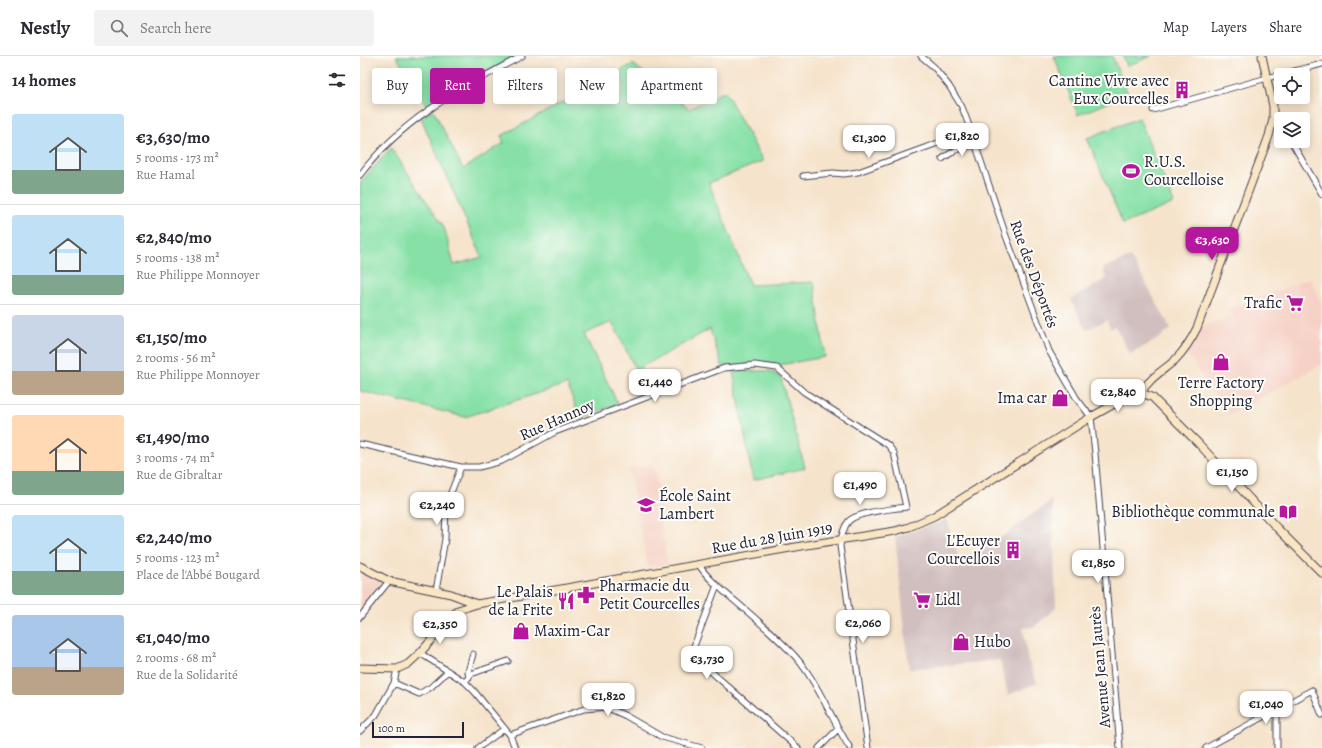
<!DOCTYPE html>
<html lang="en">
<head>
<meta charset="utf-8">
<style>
	:root { --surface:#fff; --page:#f2f2f3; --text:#2b2b33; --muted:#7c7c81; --line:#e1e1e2; --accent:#b5179e }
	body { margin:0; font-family:Alegreya,serif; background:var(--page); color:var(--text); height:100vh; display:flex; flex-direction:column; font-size:15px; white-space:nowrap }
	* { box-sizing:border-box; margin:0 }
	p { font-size:13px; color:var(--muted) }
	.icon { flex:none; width:22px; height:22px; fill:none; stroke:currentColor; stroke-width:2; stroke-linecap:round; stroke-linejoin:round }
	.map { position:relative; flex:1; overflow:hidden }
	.drawer { display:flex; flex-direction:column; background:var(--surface); width:360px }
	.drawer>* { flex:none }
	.top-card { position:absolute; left:12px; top:12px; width:380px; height:36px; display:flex; gap:8px }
	.controls { position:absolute; left:914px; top:12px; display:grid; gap:8px }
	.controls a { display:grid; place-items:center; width:36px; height:36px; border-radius:4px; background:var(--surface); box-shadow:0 2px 10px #0003; font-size:20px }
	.scale { position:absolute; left:12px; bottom:10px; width:92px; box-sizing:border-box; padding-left:4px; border:2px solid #22223b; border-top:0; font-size:11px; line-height:14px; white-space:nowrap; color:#22223b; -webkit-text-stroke:3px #fdfcf7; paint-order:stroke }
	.price { position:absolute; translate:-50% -34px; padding:0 9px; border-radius:8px; background:#fff; color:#222; font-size:13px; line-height:26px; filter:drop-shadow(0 1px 2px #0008) }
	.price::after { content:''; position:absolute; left:50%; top:24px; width:12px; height:9px; margin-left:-6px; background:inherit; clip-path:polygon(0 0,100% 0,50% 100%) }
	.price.active { background:var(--accent); color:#fff }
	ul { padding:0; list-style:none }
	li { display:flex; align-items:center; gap:12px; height:100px; padding:0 12px }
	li+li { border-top:1px solid var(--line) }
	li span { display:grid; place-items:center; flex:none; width:112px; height:80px; border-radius:4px; color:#555 }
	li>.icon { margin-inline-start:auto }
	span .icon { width:48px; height:48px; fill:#fffc; stroke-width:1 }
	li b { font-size:17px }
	h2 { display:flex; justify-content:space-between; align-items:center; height:48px; padding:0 12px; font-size:17px }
	.pill { padding:0 14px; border-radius:4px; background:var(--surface); box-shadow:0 2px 10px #0003; font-size:14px; line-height:36px }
	.pill.active { background:var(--accent); color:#fff }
	header { display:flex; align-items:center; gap:24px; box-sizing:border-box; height:56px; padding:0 20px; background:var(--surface); border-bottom:1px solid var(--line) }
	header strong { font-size:19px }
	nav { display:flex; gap:22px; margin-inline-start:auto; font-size:14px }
	.search { width:280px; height:36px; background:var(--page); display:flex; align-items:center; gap:10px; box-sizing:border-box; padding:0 14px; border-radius:4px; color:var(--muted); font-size:15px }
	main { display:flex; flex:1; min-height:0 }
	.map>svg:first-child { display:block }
</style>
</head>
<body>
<header>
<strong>Nestly</strong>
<div class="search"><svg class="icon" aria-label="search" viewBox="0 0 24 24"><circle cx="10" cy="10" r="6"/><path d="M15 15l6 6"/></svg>Search here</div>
<nav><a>Map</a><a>Layers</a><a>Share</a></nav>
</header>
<main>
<section class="drawer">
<h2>14 homes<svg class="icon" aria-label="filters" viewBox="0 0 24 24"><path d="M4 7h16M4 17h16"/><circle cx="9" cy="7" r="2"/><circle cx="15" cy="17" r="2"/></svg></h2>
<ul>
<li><span style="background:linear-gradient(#bfe0f5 70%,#7fa58c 0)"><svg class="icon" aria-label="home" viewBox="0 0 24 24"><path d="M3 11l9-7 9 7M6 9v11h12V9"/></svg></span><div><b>€3,630/mo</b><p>5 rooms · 173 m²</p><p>Rue Hamal</p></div></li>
<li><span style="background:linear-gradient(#bfe0f5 75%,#7fa58c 0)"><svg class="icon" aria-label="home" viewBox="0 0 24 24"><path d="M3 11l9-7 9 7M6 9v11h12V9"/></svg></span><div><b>€2,840/mo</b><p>5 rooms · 138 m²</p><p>Rue Philippe Monnoyer</p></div></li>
<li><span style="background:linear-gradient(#c9d6e8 70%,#b9a48a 0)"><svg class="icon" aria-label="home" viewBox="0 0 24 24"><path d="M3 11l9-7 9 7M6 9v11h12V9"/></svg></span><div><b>€1,150/mo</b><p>2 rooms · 56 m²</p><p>Rue Philippe Monnoyer</p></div></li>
<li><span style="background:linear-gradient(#ffd9b3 70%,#7fa58c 0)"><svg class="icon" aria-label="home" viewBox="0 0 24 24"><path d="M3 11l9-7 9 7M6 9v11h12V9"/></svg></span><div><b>€1,490/mo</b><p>3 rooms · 74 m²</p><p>Rue de Gibraltar</p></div></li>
<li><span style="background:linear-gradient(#bfe0f5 70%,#7fa58c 0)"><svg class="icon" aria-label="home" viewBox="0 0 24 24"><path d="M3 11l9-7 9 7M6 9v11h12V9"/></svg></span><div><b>€2,240/mo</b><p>5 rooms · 123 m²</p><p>Place de l'Abbé Bougard</p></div></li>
<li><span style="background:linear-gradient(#a9c7e8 65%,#b9a48a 0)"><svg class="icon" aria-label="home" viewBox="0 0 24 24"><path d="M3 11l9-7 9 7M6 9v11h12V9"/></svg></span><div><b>€1,040/mo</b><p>2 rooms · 68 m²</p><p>Rue de la Solidarité</p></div></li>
</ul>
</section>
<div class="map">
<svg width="962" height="692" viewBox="0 0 962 692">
	<rect width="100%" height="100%" fill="#fdfcf7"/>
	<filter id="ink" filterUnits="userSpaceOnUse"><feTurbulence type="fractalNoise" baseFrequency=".025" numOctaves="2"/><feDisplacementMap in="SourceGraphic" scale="8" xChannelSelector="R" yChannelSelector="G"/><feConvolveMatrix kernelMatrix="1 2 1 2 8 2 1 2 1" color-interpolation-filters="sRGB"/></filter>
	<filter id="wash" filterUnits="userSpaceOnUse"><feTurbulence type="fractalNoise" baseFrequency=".012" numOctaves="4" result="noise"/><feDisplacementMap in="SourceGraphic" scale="16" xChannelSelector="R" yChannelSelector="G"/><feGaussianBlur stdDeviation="0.9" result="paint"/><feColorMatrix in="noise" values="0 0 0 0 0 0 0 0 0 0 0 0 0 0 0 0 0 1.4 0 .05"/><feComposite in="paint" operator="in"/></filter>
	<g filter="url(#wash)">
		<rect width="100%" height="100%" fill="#f6e3cb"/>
		<path fill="#f6d1c6" d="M950,222l12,26v60l-93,51 -47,-68 20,-20 31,-11 -4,-7z
			M294,408l5,26 -5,2 14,72 -20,3 -19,-98z
			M0,513l21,11 -15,26 -6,6z"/>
		<path fill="#d1bfbf" d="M770,201l10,16 31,56 -13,10 -28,15 -15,-28 -5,3 -3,-9 -21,10 -15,-31 35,-20 -3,-11z
			M692,444l4,108 -22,19 -11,1 4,29 10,26 -29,12 -8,-35 -91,9 -14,-132 52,-18 12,41 29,-13z"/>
		<path fill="#87e1a7" stroke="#548271" d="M36,0h122l-66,34 -24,17z
			M694,0h58l16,38 -50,21z
			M763,0h28l-24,10z
			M273,8l56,45 36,-18 38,70 -54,22 41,102 64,-3 11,75 -46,8 -57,1 -12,-37 -74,41 -24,-48 -28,12 34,70 -38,14 -13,-34 -102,33 -105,-26v-208l31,-35 53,79 10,38 28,-8 -61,-139 12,-9 30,60 41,-26 -3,-7z
			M779,62l35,85 -51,21 -36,-86z
			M373,315h37l11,7 24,90 -52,12z"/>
	</g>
	<g filter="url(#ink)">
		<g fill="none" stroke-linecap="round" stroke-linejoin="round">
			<g stroke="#423f51" stroke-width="7">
				<path id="street" d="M561,0l13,11 15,19 13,21 9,24 35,105 43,115 28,48 14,18 4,36 25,295
					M793,54l114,-32 55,-14
					M913,63l8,8
					M931,85l31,53
					M582,103l12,-8 21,-7
					M0,119c44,-58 100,-86 162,-119
					M443,120l30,-3 11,1 14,-2 113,-41
					M0,388l101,23h18l23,-6 53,-29 169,-64 31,-3 22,3 27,24 84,53 6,8 12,54c-13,2 -51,5 -58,15 -5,6 -7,17 -8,24l28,202
					M339,509c9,14 23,25 36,36 19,16 37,32 54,49 27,26 40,66 61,98
					M357,529l-26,69 107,94
					M76,535l9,-52 1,-34 15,-38
					M0,561l29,-36
					M60,597l45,29 9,9 36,44 5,13
					M109,621l-1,-5 5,-18
					M105,626l6,-8 37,-13
					M34,627l25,11 12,-7 17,-16
					M0,675l16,-16 18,-32 3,-14
					M150,679l74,-26 22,-2 20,9 36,21 40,11
					M118,692l26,-19
					M459,692l19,-19
					M846,692l106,-58 10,25
					M917,692v-38"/>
			</g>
			<g stroke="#423f51" stroke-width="9">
				<path id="secondary" d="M781,337c7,-14 23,-23 34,-33 10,-10 16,-20 22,-32l72,-192 4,-17v-13l-11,-50
					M0,510l29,15 62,13 26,10
					M0,612l37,1 11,-5 12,-11 38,-43 19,-6 330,-59 88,-14 14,-4 25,-11 157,-99 41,-23 9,-1 11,4 46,46 79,85 45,45"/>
			</g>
			<use href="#street" stroke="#fff" stroke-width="5"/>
			<use href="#secondary" stroke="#fbe6c4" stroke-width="7"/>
		</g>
	</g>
	<defs>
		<g id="building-bare" transform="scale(1.38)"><path d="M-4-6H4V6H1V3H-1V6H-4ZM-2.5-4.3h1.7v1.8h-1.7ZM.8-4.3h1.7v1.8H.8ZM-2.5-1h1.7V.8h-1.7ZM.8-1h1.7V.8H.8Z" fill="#b5179e" stroke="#fdfcf7" stroke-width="2.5" paint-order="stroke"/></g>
		<g id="stadium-bare" transform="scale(1.38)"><path d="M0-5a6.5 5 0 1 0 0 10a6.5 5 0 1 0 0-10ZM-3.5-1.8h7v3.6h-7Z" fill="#b5179e" stroke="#fdfcf7" stroke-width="2.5" paint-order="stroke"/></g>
		<g id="supermarket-bare" transform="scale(1.38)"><path d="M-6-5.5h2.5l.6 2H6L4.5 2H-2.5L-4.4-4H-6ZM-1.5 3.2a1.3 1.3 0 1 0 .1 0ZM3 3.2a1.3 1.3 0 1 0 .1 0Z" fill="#b5179e" stroke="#fdfcf7" stroke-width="2.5" paint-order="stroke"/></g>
		<g id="shop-bare" transform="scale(1.38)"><path d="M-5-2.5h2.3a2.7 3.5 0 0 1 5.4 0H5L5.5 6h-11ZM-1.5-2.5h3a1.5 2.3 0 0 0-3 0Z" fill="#b5179e" stroke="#fdfcf7" stroke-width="2.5" paint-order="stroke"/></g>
		<g id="school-bare" transform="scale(1.38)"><path d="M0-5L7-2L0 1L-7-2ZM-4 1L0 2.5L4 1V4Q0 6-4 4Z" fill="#b5179e" stroke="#fdfcf7" stroke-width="2.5" paint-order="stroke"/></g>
		<g id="library-bare" transform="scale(1.38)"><path d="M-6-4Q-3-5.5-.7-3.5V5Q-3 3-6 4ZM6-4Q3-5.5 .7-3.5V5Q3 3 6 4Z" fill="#b5179e" stroke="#fdfcf7" stroke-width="2.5" paint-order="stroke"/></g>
		<g id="pharmacy-bare" transform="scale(1.38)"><path d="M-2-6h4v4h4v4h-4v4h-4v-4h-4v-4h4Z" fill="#b5179e" stroke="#fdfcf7" stroke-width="2.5" paint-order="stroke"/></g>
		<g id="restaurant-bare" transform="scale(1.38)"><path d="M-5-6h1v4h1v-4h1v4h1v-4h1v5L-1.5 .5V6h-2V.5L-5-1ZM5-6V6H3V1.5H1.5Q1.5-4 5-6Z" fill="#b5179e" stroke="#fdfcf7" stroke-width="2.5" paint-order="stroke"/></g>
	</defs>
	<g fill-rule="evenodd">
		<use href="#building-bare" x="822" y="34"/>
		<use href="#stadium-bare" x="771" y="115"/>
		<use href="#supermarket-bare" x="935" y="247"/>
		<use href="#shop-bare" x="861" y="306"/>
		<use href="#shop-bare" x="700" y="342"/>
		<use href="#school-bare" x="286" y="449"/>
		<use href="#library-bare" x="928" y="456"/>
		<use href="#building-bare" x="653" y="494"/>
		<use href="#pharmacy-bare" x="226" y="539"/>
		<use href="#supermarket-bare" x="562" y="544"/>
		<use href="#restaurant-bare" x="206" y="545"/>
		<use href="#shop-bare" x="161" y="575"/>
		<use href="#shop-bare" x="601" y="586"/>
	</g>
	<g text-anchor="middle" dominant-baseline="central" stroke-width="4" stroke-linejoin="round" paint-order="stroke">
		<g font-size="16" fill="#22223b" stroke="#fdfcf7" text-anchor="end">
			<text x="809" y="25">Cantine Vivre avec<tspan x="809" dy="18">Eux Courcelles</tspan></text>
			<text x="784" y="106" text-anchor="start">R.U.S.<tspan x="784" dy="18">Courcelloise</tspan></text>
			<text x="922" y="247">Trafic</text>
			<text x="861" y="327" text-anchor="middle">Terre Factory<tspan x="861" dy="18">Shopping</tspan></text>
			<text x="687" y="342">Ima car</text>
			<text x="299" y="440" text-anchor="start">École Saint<tspan x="299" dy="18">Lambert</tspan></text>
			<text x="915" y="456">Bibliothèque communale</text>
			<text x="640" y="485">L'Ecuyer<tspan x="640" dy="18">Courcellois</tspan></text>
			<text x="239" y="530" text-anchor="start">Pharmacie du<tspan x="239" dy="18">Petit Courcelles</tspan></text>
			<text x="193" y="536">Le Palais<tspan x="193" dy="18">de la Frite</tspan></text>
			<text x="575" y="544" text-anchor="start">Lidl</text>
			<text x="174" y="575" text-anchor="start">Maxim-Car</text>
			<text x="614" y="586" text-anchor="start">Hubo</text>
		</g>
		<g font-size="16" fill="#22223b" stroke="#fdfcf7">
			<text transform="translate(674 218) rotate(70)">Rue des Déportés</text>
			<text transform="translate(197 364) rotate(-24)">Rue Hannoy</text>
			<text transform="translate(412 482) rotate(-10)">Rue du 28 Juin 1919</text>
			<text transform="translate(740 611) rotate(-95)">Avenue Jean Jaurès</text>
		</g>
	</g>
</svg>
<div class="controls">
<a><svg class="icon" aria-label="locate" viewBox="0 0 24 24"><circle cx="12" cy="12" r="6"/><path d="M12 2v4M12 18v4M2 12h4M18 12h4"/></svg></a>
<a><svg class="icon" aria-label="layers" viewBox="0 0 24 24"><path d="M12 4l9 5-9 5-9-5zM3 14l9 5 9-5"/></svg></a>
</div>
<div class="scale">100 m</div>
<b class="price" style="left:602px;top:101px">€1,820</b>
<b class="price" style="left:509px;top:103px">€1,300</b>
<b class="price active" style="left:852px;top:205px">€3,630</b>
<b class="price" style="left:295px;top:347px">€1,440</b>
<b class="price" style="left:758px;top:357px">€2,840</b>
<b class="price" style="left:872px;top:437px">€1,150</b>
<b class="price" style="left:500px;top:450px">€1,490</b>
<b class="price" style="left:77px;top:470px">€2,240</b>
<b class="price" style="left:738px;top:528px">€1,850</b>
<b class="price" style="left:503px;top:588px">€2,060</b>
<b class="price" style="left:80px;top:589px">€2,350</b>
<b class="price" style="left:347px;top:624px">€3,730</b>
<b class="price" style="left:248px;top:661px">€1,820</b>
<b class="price" style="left:906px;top:669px">€1,040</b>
<div class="top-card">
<a class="pill">Buy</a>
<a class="pill active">Rent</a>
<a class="pill">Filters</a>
<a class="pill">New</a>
<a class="pill">Apartment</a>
</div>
</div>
</main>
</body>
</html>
